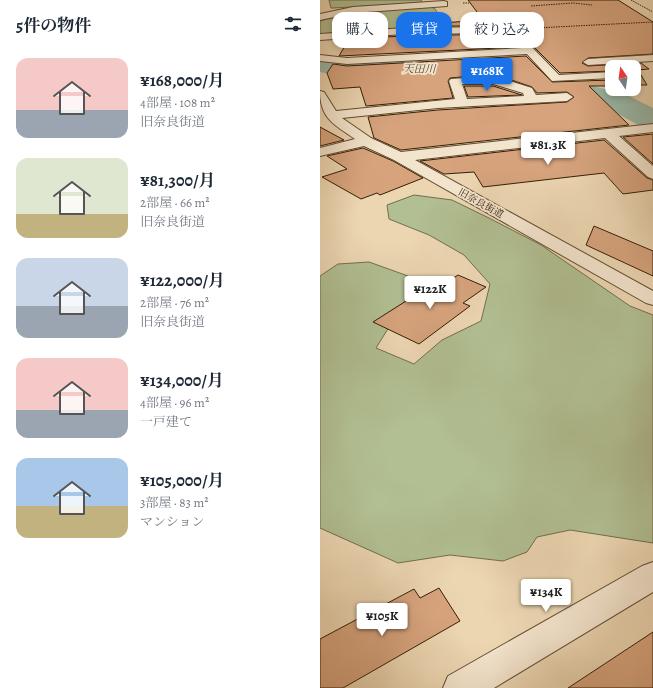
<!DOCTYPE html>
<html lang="ja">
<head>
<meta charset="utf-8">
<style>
	:root { --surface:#fff; --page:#f2f2f3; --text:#1f2937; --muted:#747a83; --accent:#1a73e8 }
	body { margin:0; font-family:Alegreya,"Noto Serif JP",serif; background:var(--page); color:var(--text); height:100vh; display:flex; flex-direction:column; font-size:15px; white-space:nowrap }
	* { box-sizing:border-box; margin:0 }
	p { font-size:13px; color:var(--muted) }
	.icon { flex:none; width:22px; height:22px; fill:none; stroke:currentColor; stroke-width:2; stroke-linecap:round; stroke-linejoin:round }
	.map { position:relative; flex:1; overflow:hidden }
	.drawer { display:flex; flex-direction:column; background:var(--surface); width:320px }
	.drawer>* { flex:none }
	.top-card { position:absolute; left:12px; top:12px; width:261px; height:36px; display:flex; gap:8px }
	.needle { width:26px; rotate:347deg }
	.controls { position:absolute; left:285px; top:60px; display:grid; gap:8px }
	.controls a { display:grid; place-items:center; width:36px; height:36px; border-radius:8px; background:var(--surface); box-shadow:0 2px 6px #0003; font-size:20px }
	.price { position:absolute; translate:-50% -34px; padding:0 9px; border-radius:4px; background:#fff; color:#222; font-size:13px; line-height:26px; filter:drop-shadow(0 1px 2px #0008) }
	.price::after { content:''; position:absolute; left:50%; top:24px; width:12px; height:9px; margin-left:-6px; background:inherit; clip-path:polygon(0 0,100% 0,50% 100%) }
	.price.on { background:var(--accent); color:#fff }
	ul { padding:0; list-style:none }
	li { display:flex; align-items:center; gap:12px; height:100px; padding:0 16px }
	li span { display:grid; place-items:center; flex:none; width:112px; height:80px; border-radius:12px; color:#555 }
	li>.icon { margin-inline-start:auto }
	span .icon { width:48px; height:48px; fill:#fffc; stroke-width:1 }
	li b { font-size:17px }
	h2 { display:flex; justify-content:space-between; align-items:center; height:48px; padding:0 16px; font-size:17px }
	.pill { padding:0 14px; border-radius:12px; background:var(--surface); box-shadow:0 2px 6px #0003; font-size:14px; line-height:36px }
	.pill.on { background:var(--accent); color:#fff }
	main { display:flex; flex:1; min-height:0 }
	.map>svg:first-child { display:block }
</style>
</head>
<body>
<main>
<section class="drawer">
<h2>5件の物件<svg class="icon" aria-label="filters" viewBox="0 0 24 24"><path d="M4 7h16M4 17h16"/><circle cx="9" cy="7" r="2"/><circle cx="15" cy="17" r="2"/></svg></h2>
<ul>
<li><span style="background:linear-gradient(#f6c9c9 65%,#9aa5b1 0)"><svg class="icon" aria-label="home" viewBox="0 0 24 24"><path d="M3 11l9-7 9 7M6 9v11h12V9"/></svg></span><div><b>¥168,000/月</b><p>4部屋 · 108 m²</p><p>旧奈良街道</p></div></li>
<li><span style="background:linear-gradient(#dfe7d0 70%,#c2b280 0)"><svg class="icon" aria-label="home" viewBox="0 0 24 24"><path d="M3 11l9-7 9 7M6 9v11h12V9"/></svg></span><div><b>¥81,300/月</b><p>2部屋 · 66 m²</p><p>旧奈良街道</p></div></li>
<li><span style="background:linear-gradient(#c9d6e8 60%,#9aa5b1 0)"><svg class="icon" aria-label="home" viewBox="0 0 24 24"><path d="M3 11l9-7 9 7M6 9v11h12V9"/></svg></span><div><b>¥122,000/月</b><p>2部屋 · 76 m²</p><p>旧奈良街道</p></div></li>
<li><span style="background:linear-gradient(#f6c9c9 65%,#9aa5b1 0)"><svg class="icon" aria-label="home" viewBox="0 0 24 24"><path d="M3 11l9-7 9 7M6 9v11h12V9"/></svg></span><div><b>¥134,000/月</b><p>4部屋 · 96 m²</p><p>一戸建て</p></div></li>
<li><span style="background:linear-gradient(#a9c7e8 60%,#c2b280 0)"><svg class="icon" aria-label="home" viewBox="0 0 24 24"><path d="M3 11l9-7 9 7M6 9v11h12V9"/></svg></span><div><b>¥105,000/月</b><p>3部屋 · 83 m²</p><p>マンション</p></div></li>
</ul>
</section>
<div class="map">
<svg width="333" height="688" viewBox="0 0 333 688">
	<rect width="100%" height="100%" fill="#ecd6b2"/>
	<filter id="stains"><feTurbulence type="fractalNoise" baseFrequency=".005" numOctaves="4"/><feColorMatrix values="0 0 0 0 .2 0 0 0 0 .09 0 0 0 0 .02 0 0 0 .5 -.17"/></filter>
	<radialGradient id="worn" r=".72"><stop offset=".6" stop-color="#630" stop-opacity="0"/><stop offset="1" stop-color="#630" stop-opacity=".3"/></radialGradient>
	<path fill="#b1bf92" stroke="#726e4c" d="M9,0h92l2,3 -90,5h-2z
		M110,7l4,1 10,13 -47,5v3l-77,7v-15l30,-8z
		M94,195l38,5 37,18 52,27 89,61 23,9v228l-83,-13 -33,7 -10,15 -24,9 -53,-6 -52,8 -78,-35v-252l18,-12 31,-2 39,14 10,19 -24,24 -18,29 38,16 28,-24 39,-19 9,-37 -26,-29 -35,-20 -40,-16 -2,-14z"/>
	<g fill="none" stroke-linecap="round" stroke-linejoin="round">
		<path fill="#99b9aa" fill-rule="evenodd" d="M0,56l14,3 70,1 10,2 3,6 -3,6 -10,2 -70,-1 -14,-3z
			M209,69l98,26 26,13v22l-11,-3 -37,-20 -86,-24 -4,-6 4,-6z"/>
	</g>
	<path fill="#d6a37d" stroke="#341e06" d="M148,0h150l35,22v32l-65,4 -6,5 6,3 53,-3 8,6 -11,1 9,15h-13v-18h-22v4l-52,2 -42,-42 -17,-5h-101l83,-6z
		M180,34l10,3 9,10 -180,9 10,-17 55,-3z
		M206,56l26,26 60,-2v6h-23l40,39 -228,25 -27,-12 -6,-21 70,-7 129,-8 7,-5 -7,-5 -30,1 -5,-6 -38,-13 -44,4 -2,3 5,17 -87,8 -6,-19 -27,2 -6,-16 6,-9 14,2z
		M144,86h29l29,9 -54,2z
		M0,127l24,13 -24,6z
		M333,134v30l-30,-27z
		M284,140l43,38 6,2v10l-30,4 -19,-21 -121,14 -9,-15 -30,2 -24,-13z
		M43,148l30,13 30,17 -43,17 -3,-2 -16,6 -39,-22 25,-8 -20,-13z
		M274,226l59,25v25l-67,-31z
		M138,275l28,12 -23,16 7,3 -51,38 -46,-22 55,-35 7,3z
		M119,588l21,33 -117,67h-23v-49l94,-50 6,9z
		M333,632v56h-85z"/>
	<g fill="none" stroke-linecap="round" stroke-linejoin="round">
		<g stroke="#624c31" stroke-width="2">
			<path id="minor" d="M124,1l3,1v4l-94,7 -33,7v-6l33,-7z
				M181,27l16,5 42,43 53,-3v6l-60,3 -25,-27 -180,10 -27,-3v-6l27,3 175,-10 -11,-12 -11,-3 -96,1 -84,6v-6l84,-6z
				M333,55v6l-65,4 -5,-3 5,-3z
				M174,76l38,12 4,7 31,-2 6,4 -6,4 -129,7 -96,10 29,20 30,14 252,-28v8l-34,4 34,30v13l-5,-2 -43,-39 -190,22 238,131v14l-7,-2 -252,-143 -30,-14 -44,10v-8l35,-9c-20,-14 -35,-20 -35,-48l4,1 12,19 119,-12 -6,-18 2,-2zM142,84h31l30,9 1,3 -57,3z
				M333,562v30l-159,96h-51l5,-12 194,-110z"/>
		</g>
		<path stroke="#341e06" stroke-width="1" stroke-dasharray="1.5 1" stroke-linecap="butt" d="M311,0l22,12
			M143,3h6
			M211,6l42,-3 19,2
			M216,28l117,-6"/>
		<use href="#minor" fill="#f3e4cd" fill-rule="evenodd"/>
	</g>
	<g text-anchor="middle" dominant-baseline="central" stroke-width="3.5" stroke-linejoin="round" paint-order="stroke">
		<g font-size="10" fill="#341e06" stroke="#f3e4cd">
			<text transform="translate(161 203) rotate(29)">旧奈良街道</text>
		</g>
		<g font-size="11" font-style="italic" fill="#524c37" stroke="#f3e4cd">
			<text transform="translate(99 69) rotate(1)">天田川</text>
		</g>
	</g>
	<rect width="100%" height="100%" filter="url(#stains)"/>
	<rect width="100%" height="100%" fill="url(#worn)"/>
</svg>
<div class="controls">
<a><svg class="needle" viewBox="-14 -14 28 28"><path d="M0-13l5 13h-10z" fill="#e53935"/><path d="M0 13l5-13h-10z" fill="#747a83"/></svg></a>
</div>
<b class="price on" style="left:167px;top:92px">¥168K</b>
<b class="price" style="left:228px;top:166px">¥81.3K</b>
<b class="price" style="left:110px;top:310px">¥122K</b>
<b class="price" style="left:226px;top:613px">¥134K</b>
<b class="price" style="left:62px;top:637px">¥105K</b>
<div class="top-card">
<a class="pill">購入</a>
<a class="pill on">賃貸</a>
<a class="pill">絞り込み</a>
</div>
</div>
</main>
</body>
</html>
